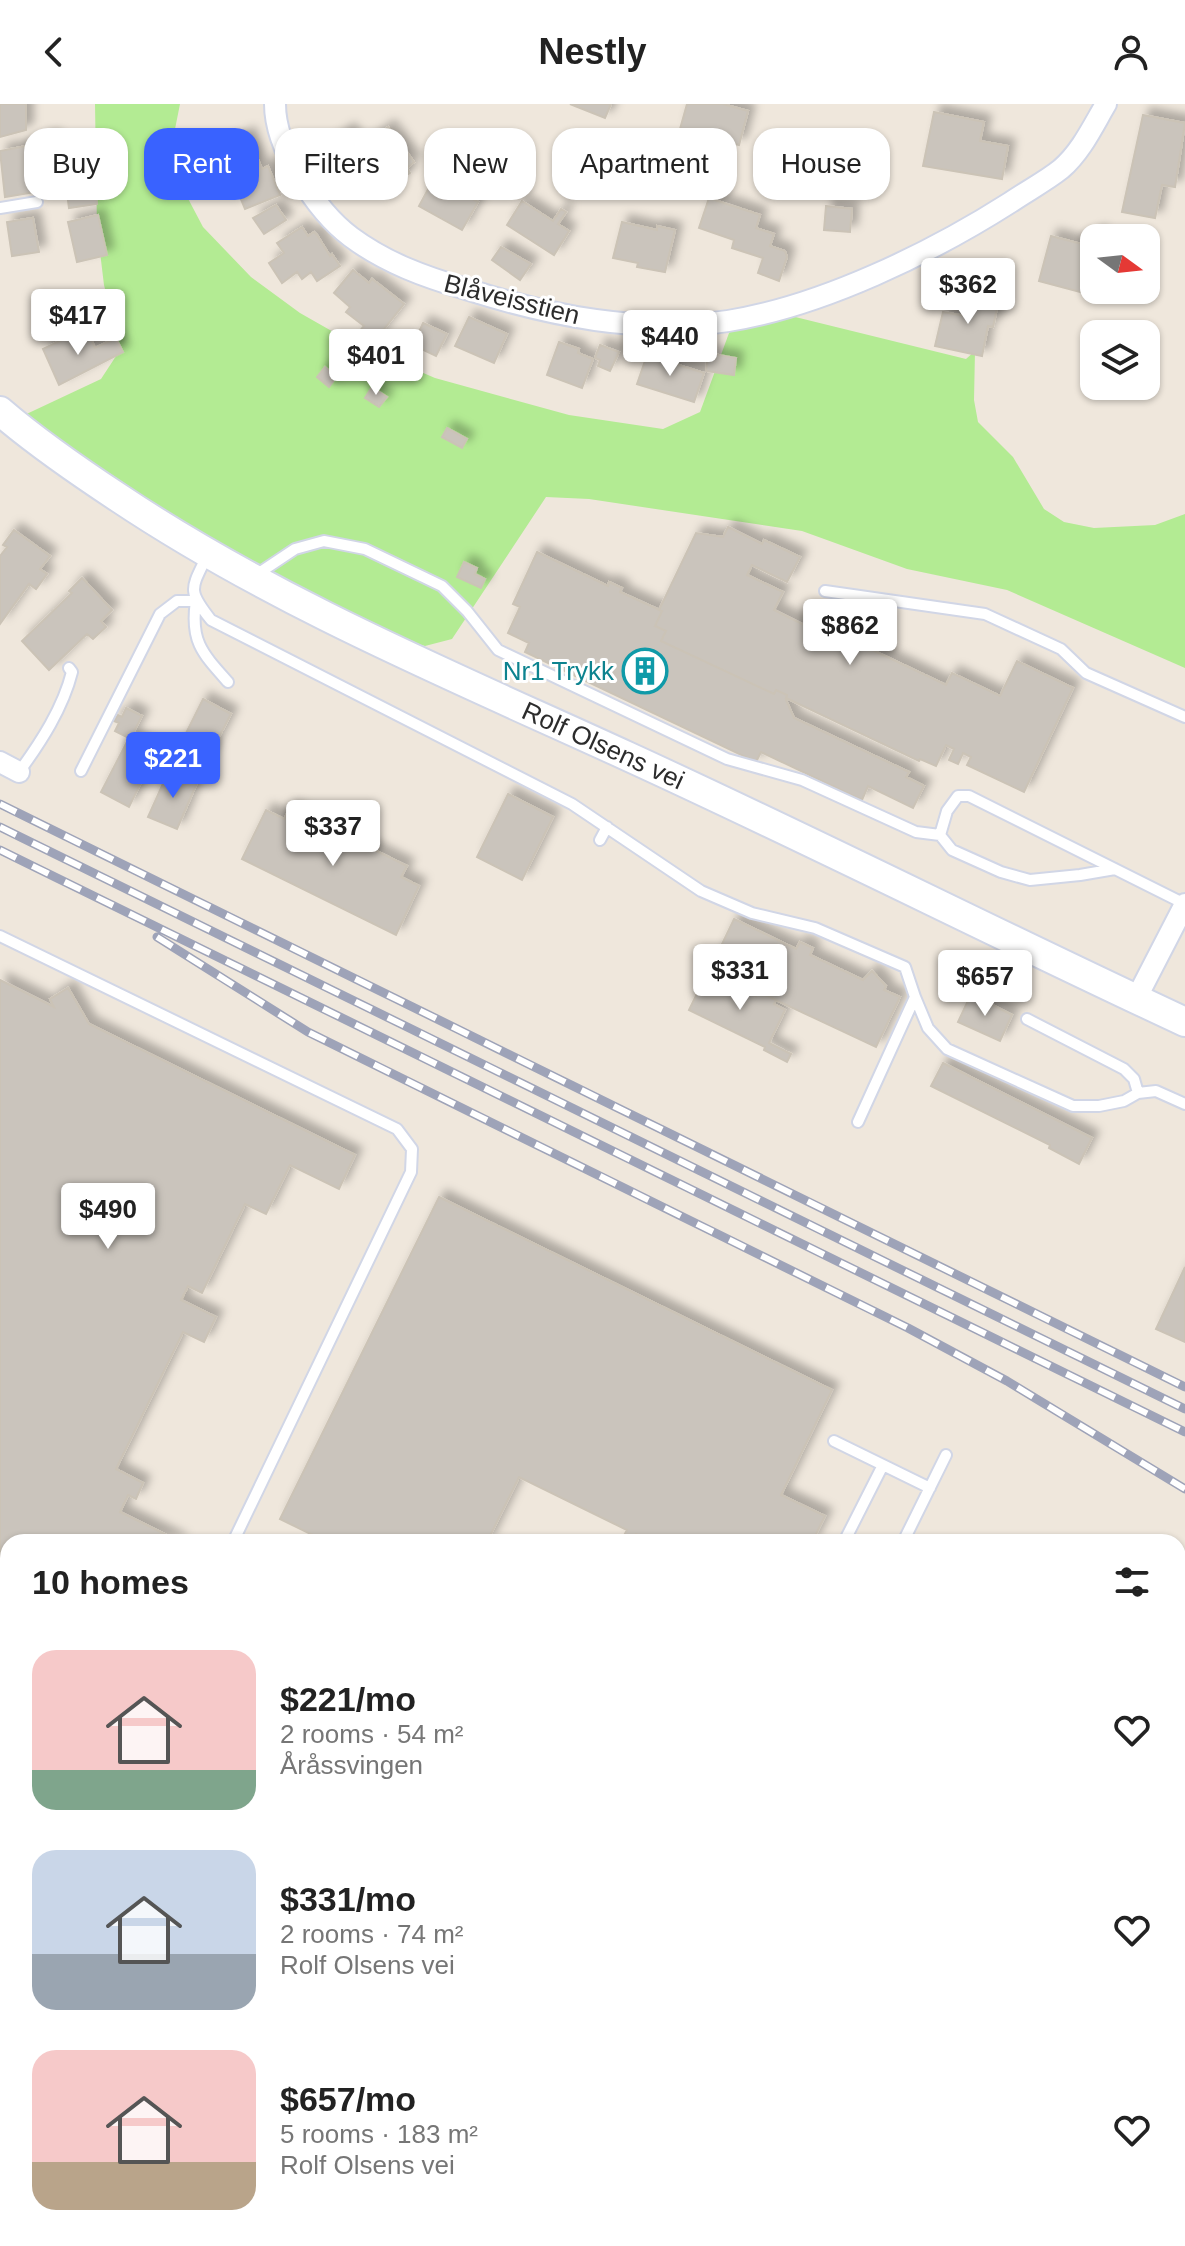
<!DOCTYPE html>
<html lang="en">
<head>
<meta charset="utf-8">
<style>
	:root { --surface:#fff; --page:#f6f6f6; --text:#222; --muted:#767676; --accent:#3962ff }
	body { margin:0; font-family:Helvetica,sans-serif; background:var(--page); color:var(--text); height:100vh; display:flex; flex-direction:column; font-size:30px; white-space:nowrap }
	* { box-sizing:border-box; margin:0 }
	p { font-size:26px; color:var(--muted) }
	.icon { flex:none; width:44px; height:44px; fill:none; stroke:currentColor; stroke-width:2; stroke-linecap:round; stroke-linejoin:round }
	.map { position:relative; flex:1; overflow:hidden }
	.side { position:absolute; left:0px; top:1430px; width:1186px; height:712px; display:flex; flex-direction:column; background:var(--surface); border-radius:24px 24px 0 0; box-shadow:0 2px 6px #0004 }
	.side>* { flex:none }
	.hud { position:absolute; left:24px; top:24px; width:1138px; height:72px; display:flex; gap:16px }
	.needle { width:52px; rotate:105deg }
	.tools { position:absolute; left:1080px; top:120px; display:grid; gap:16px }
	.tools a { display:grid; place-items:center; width:80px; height:80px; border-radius:16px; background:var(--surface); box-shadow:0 2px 6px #0004; font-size:40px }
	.price { position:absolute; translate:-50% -68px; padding:0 18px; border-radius:8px; background:#fff; color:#222; font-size:26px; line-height:52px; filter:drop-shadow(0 2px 4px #0008) }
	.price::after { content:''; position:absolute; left:50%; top:48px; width:24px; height:18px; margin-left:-12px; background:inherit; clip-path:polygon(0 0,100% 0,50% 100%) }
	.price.selected { background:var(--accent); color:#fff }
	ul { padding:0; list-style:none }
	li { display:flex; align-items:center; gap:24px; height:200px; padding:0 32px }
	li span { display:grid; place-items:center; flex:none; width:224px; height:160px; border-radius:24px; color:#555 }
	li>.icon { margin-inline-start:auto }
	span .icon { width:96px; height:96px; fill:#fffc; stroke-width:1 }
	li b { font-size:34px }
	h2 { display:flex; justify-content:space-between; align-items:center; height:96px; padding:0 32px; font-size:34px }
	.chip { padding:0 28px; border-radius:24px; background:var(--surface); box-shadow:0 2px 6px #0004; font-size:28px; line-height:72px }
	.chip.selected { background:var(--accent); color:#fff }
	header { display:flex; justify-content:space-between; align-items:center; height:104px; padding:0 32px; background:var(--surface); font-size:36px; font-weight:600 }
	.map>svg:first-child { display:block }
</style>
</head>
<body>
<header><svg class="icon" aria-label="back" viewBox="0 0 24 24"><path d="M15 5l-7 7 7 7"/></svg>Nestly<svg class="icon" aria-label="person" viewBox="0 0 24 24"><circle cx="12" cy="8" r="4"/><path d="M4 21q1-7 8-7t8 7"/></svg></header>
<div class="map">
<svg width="1185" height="2142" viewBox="0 0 1185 2142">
	<defs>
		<filter id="shadow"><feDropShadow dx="7" dy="-7" stdDeviation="4" flood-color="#0004"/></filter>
	</defs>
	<rect width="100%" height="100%" fill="#efe7dc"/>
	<path fill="#b3eb93" d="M95,0h85l-6,30 9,55 20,38 48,50 49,36 51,29 84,36 134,37 94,14 37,-17 36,-98 43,-1 187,46 9,-8 -1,49 4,22 35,35 31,52 20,13 30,6 61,-3 30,-11v154l-178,-78 -100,-21 -105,-38 -213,-32 -43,-2 -94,142 -27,7 -20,-6 -187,-93 -200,-129 83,-39 19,-29 -16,-65 -7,-58z"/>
	<path fill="#cac4bc" stroke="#cbc3b6" stroke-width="2" filter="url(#shadow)" d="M0,0h26v26l-26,7z
		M570,0h41l-6,14z
		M687,0h36l25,7 -9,34 -29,-8 -3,12 -12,-3 3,-12 -18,-5z
		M934,8l50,10 -4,19 28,5 -6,33 -79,-13z
		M1143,11l42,8 -10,64 -13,-2 -7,33 -33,-6z
		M388,23l5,6 -6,4 1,3 7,-5 19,27 -7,6 3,5 -11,7 -3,-4 -7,4 -26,-36z
		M348,26l13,18 -25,17 -13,-18z
		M248,30l14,35 6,-3 12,29 -35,14 -26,-63z
		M54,33l5,51 -54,9 -5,-46 42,-8 -1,-4z
		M808,45l49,5 -1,42 -56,-5 3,-25 3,1z
		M285,68l6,18 -8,3 -6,-15 1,-4z
		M434,74l44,24 -16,28 -43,-24z
		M95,77l2,23 -28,4 -3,-23z
		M709,94l51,17 -4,13 18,6 -4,12 15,5 2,6 -8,24 -21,-8 5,-15 -31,-10 2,-8 -35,-12z
		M522,97l31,20 8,-12 5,3 -8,12 11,7 -15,24 -47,-30z
		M276,101l10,15 -22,14 -11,-16z
		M826,102l26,3 -2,23 -26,-2z
		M98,111l9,40 -30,7 -9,-40z
		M33,114l6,34 -27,4 -5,-34z
		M622,118l35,8v-4l18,4 -10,42 -28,-5 1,-4 -25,-5z
		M302,123l6,9 6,-4 3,3 13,21 2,-2 8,12 -23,15 -6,-9 -9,7 -5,-7 -15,11 -13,-20 15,-10 -7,-10z
		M1098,128l2,1 -1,5h-5v18l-10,37 -45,-12 12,-45 34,9z
		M501,143l30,17 -11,16 -28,-20z
		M353,166l16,13 3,-4 32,25 -32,40 -14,-11 6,-7 -18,-14 4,-5 -16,-14z
		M970,189l29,6 -6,28 -5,-1 -6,30 -47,-10 8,-34 22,4z
		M469,213l38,17 -13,29 -39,-17z
		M423,219l24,11 -11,22 -23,-11z
		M89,231l6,13 21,-10 7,14 -64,33 -16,-36 25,-12 2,3 7,-4 3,5z
		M559,238l20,7 -1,4 15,6 -11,29 -35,-13z
		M600,241l19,7 -9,19 -12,-5 2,-6 -5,-2z
		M708,249l28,5 -2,17 -28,-4z
		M647,251l57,18 -10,29 -57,-18z
		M325,263l12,9 -8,11 -12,-10z
		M372,283l15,10 -8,10 -14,-9z
		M447,324l20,11 -5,9 -20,-11z
		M728,423l34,17 2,-4 36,17 -13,25 -35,-17 -5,10 36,17 -9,18 30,15 2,-3 42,16 3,-7 -3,-5 5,-11 30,15 -5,11h-7l-3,7 78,37 6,-12 48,23 17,-35 56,27 -49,104 -57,-27 4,-8 -8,-4 -5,11 -9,-4 5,-11 -8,-4 -10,21 -16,-7 -1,2 -133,-63 1,-3 -11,-5 -2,4 -113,-53 5,-10 -11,-5 7,-15 -3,-1 37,-77 27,4z
		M14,426l36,26 -10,13 7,5 -11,15 -7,-5 -29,40v-68l7,-9 -4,-2z
		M537,448l71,34 1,-4 13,6 -2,4 42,19 -7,15 11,5 -5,10 113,53 2,-4 11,5 -1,5 8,18 115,54 -3,5 18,9 -11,22 -45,-22 -6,14 -101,-48 -5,10 -231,-110 4,-9 -21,-10 12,-26 -7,-3z
		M464,458l13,6 -2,6 10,5 -4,9 -24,-11z
		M82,474l30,32 -11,11 5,6 -13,12 -6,-5 -38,36 -27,-29 50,-48 -3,-2z
		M203,595l28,15 -23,44 -27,-15z
		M126,604l16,8 -11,21 26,13 -28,57 -28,-15 28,-54 -14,-7 4,-8 -5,-2 4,-6 4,2z
		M169,666l28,13 -20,46 -29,-12z
		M508,690l45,23 -31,63 -45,-23z
		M290,704l117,58 -6,11 18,9 -23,49 -154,-76 24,-49 18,9z
		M734,815l62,30 4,-7 13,6 -3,7 53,25 9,-9 14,15 -2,4 16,7 -24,50 -166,-78z
		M707,869l29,13 2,-4 8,4 -2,4 12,6 2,-5 18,9 -2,4 11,6 -16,33 22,11 -4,8 -23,-12 1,-3 -76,-37z
		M0,876l54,27 -4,-8 18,-11 21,36 266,131 -16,34 -49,-24 -24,49 -21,-10 -43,89 -14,-7 -7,14 35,17 -12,25 -21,-10 -67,137 27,14 -7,16 -8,-4 -8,17 61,30h-173v33l-8,-4z
		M971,890l41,21 -12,26 -42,-19z
		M943,959l149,75 -13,26 -30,-16 1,-3 -119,-59z
		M439,1093l393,193 -51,105 44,21 -13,26h-160l-16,-8 -4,8 -9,-5 4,-7 -108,-53 -32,65h-160l-47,-23z
		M1185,1163v75l-29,-13z
		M1185,1782v122l-7,2v-119z
		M0,1827l8,4v283l-8,-4z
		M1178,2012l7,4v126h-152l-15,-8h160z
		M63,2134h29l-4,8h-17l-9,-5z
		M924,2134h79l-4,8h-60z"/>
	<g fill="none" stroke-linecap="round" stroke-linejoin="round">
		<g stroke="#d1d6e6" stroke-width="14">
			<path id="service" d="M0,104l37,-6
				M207,452c-16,33 -20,34 4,64l361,184 129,87 51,22 63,15 90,39 10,30 -57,125
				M256,471l39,-26 29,-8 41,8 77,37 25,25 31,39 229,109 75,21 114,52 24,3
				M825,487l160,23 76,35 25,24 99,44
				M81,667l79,-157 17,-13h19c-6,40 6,52 32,81
				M19,668c22,-30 44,-64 53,-100l-3,-4
				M600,736l7,-13
				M1115,765l-35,6 -50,5 -29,-8 -49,-22 -12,-15 7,-24 11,-15h11l216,108
				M0,832l397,193 15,20 -1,23 -178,370
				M915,893l13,31 19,21 126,57h26l25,-5 14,-8 18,-2 29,13
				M1027,915l97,50 10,10 4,14
				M834,1337l96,47
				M844,1438l39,-77
				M903,1438l43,-87
				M0,1614l8,5
				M0,1799l8,4
				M1178,1992l7,4
				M890,2134l13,8
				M603,2142l3,-8
				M836,2142l7,-8"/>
		</g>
		<g stroke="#d1d6e6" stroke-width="24">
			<path id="minor" d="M275,0c0,25 12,52 25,73 13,22 31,45 51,60 35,26 74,40 115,52 84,27 174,45 262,32 94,-15 203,-68 283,-119 16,-11 35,-21 50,-33 20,-17 32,-43 45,-65
				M0,658l19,10
				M1136,895l49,-95
				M0,1748l8,4
				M767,2134l13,8"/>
		</g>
		<g stroke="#d1d6e6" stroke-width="32">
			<g id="secondary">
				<path id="s1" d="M0,307c37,32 78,60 119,87 159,106 336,179 508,258 188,86 371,179 558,266"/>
			</g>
		</g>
		<use href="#service" stroke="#fff" stroke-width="10"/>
		<use href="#minor" stroke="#fff" stroke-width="20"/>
		<use href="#secondary" stroke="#fff" stroke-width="28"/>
		<g stroke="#9ea3b8" stroke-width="9">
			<path id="rail" d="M0,700l1185,583
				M0,723l1185,582
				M0,746l1185,582
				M157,833l151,95 600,296 99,53 178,108"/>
		</g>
		<use href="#rail" stroke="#fff" stroke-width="6" stroke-dasharray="18" stroke-linecap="butt"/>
	</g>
	<defs>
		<g id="building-ring" transform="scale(2.3)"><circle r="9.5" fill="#fff" stroke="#0f9aa8" stroke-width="1.5"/><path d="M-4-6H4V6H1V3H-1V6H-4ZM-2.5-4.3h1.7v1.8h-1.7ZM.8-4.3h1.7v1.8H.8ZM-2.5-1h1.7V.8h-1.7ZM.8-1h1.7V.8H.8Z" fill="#0f9aa8"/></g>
	</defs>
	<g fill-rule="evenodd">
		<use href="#building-ring" x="645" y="567"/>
	</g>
	<g text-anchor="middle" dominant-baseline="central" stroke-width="6" stroke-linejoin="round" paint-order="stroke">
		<g font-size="26" fill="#2c2c2c" stroke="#fff">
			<text transform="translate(512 195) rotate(14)">Blåveisstien</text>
			<text stroke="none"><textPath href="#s1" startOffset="692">Rolf Olsens vei</textPath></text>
		</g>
		<g font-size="26" fill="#0d838f" stroke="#fff" text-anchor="end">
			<text x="614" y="567">Nr1 Trykk</text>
		</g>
	</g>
</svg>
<div class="tools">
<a><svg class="needle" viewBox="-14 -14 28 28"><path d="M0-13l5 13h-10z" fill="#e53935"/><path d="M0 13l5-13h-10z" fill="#767676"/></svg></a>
<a><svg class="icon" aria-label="layers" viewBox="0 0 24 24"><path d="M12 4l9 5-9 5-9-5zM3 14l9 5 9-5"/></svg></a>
</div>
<b class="price" style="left:968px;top:222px">$362</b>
<b class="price" style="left:78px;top:253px">$417</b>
<b class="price" style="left:670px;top:274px">$440</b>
<b class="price" style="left:376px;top:293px">$401</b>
<b class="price" style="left:850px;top:563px">$862</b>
<b class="price selected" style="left:173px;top:696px">$221</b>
<b class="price" style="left:333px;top:764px">$337</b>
<b class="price" style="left:740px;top:908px">$331</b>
<b class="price" style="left:985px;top:914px">$657</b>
<b class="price" style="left:108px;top:1147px">$490</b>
<div class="hud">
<a class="chip">Buy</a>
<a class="chip selected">Rent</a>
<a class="chip">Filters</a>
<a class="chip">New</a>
<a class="chip">Apartment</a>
<a class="chip">House</a>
</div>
<section class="side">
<h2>10 homes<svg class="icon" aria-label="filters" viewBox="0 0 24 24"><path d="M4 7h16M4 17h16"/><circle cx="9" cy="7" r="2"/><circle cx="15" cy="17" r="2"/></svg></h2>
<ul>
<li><span style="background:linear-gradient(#f6c9c9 75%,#7fa58c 0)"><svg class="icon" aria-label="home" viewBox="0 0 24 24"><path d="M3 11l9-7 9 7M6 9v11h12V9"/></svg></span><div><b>$221/mo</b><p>2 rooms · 54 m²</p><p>Åråssvingen</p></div><svg class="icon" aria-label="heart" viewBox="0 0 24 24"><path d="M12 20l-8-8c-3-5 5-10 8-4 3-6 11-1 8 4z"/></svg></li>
<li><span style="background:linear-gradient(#c9d6e8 65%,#9aa5b1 0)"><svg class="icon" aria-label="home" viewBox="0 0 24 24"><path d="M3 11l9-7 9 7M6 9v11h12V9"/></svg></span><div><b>$331/mo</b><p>2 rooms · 74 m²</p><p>Rolf Olsens vei</p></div><svg class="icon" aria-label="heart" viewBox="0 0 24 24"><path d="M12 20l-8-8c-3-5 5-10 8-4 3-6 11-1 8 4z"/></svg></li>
<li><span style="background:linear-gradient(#f6c9c9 70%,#b9a48a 0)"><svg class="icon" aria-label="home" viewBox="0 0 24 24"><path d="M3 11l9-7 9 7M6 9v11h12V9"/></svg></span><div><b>$657/mo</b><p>5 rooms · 183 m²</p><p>Rolf Olsens vei</p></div><svg class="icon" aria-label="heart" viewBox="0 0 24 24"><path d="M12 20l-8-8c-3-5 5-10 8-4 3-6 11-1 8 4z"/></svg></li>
</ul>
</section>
</div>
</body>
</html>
